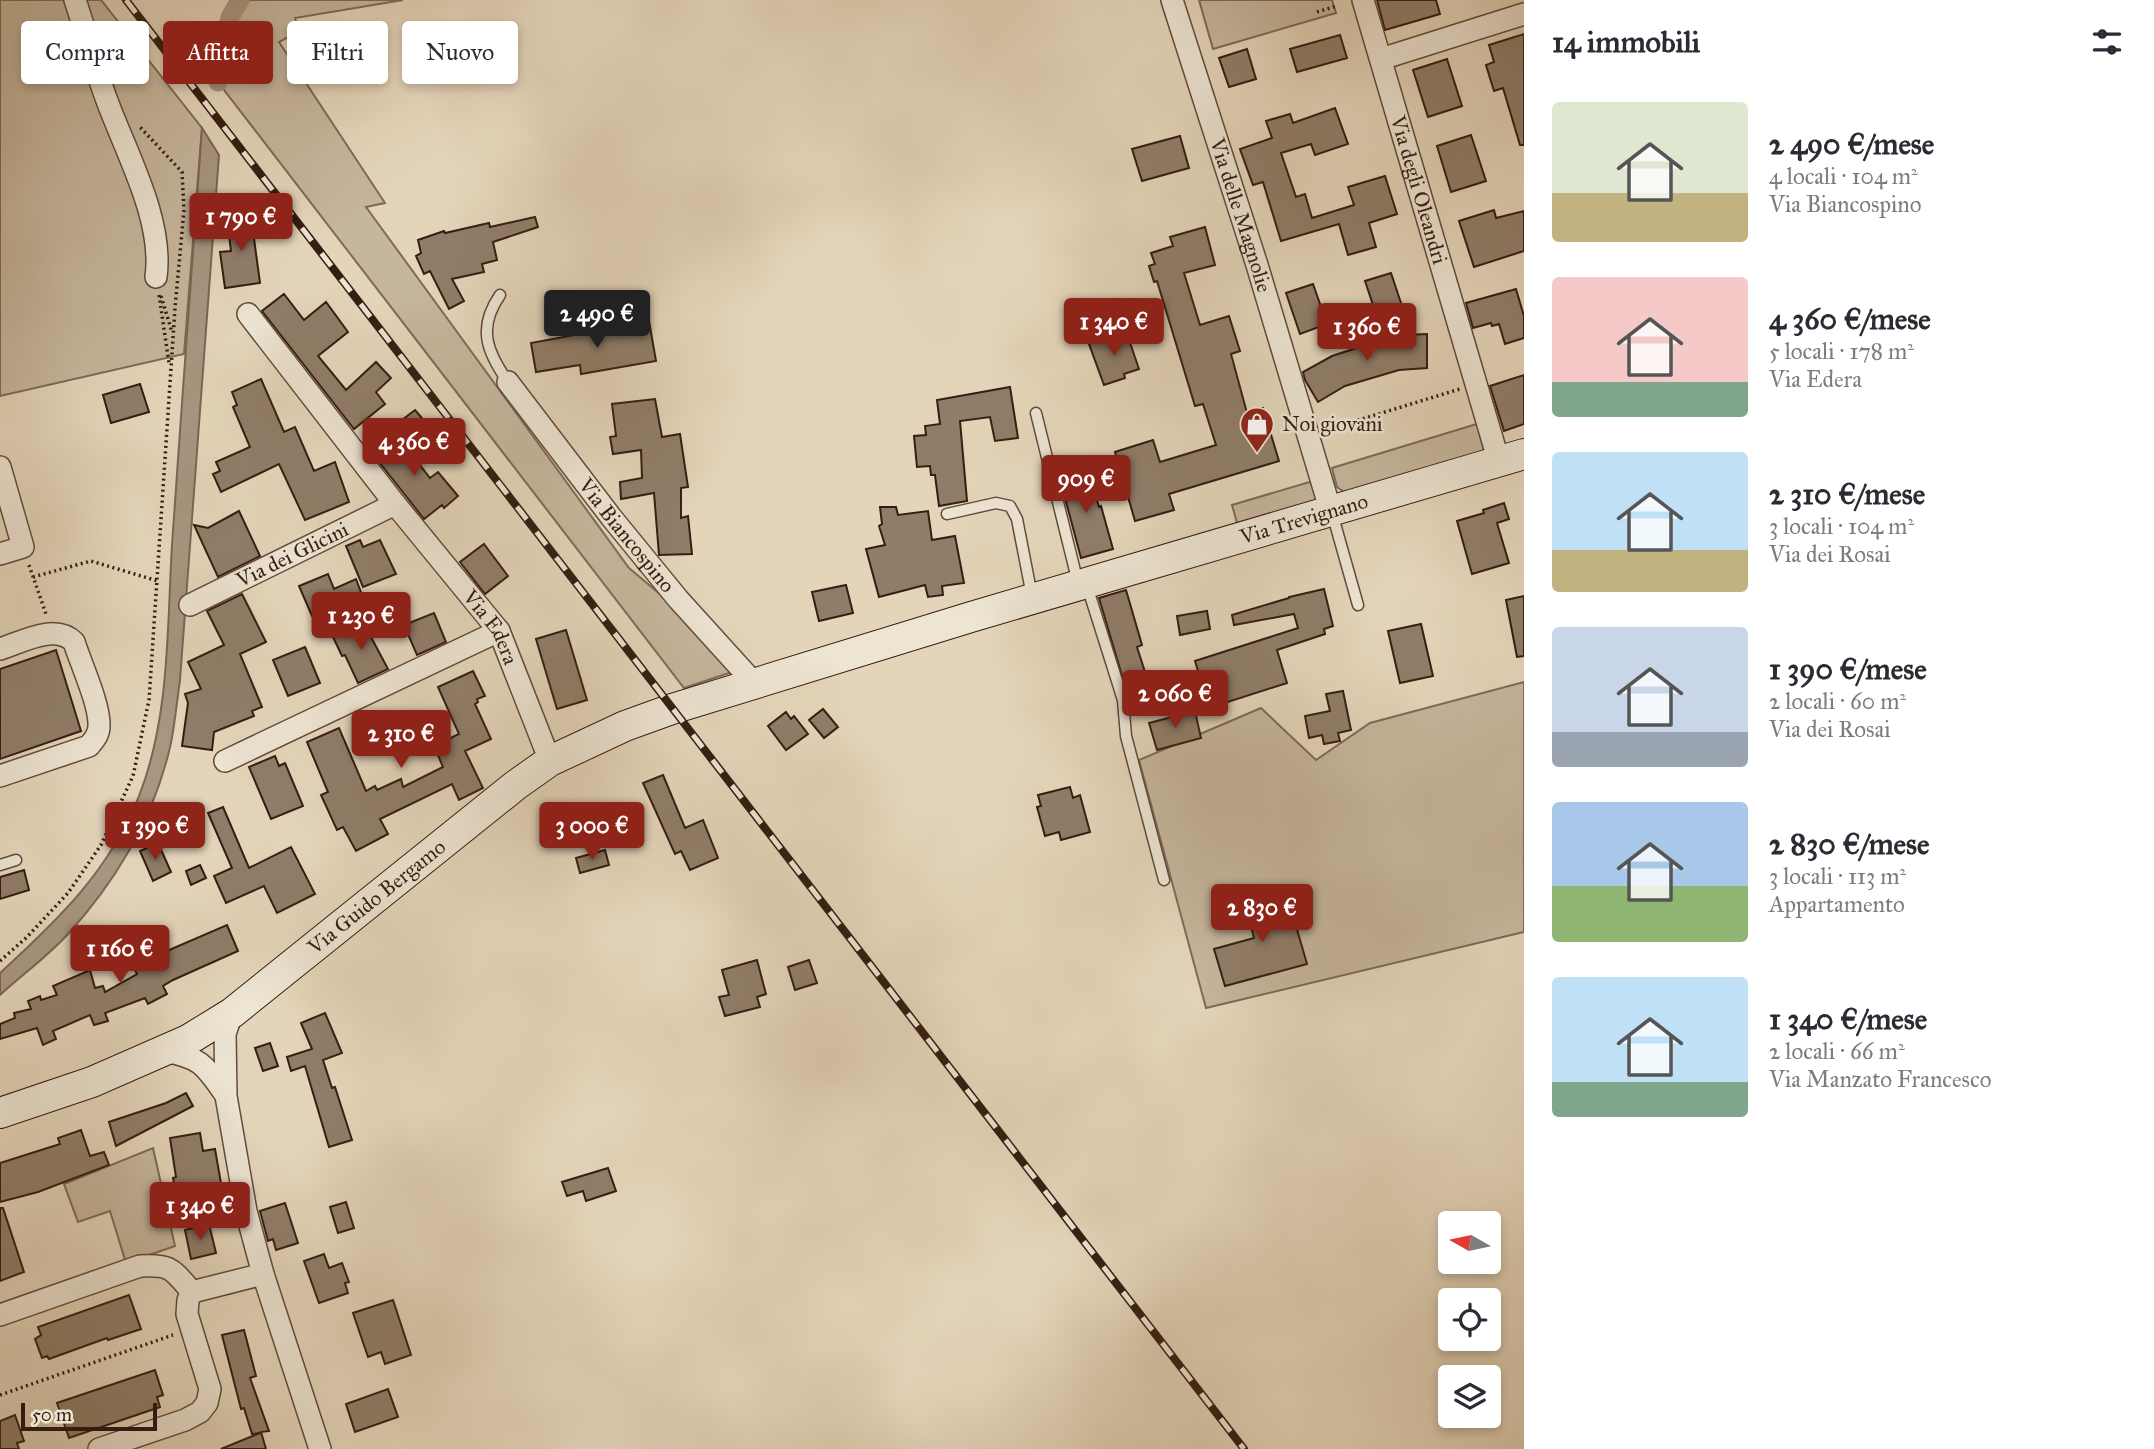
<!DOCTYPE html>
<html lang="it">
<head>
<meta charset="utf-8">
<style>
	:root { --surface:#fff; --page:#f7f7f7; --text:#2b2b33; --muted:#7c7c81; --accent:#8f2418 }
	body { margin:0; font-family:"IM FELL Great Primer",serif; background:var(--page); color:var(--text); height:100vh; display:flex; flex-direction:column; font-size:26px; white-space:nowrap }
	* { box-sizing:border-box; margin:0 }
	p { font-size:23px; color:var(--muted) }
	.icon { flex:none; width:38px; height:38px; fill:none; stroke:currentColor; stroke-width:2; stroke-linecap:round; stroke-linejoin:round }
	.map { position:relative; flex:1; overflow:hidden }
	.panel { display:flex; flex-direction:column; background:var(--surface); width:630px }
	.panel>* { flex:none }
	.hud { position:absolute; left:21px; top:21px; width:665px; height:63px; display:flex; gap:14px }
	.needle { width:46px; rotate:279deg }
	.tools { position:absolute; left:1438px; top:1211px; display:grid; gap:14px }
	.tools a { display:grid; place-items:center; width:63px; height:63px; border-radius:7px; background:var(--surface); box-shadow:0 4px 10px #0003; font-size:35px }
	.scale { position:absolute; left:21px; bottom:18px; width:136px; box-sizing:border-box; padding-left:7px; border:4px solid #341d12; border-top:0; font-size:19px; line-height:24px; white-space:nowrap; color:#341d12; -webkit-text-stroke:5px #ede4d2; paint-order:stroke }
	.price { position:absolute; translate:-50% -60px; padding:0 16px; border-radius:7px; background:var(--accent); color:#fff; font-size:23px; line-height:46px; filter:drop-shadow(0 2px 4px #0008) }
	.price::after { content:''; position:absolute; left:50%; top:42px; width:21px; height:16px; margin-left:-10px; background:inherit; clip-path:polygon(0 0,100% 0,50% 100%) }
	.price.active { background:#222; color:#fff }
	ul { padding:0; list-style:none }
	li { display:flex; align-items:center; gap:21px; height:175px; padding:0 28px }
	li span { display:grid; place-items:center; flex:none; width:196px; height:140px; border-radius:7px; color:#555 }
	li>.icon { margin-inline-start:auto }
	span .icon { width:84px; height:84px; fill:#fffc; stroke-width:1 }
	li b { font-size:30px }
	h2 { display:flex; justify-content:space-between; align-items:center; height:84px; padding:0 28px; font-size:30px }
	.tag { padding:0 24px; border-radius:7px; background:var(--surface); box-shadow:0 4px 10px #0003; font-size:24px; line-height:63px }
	.tag.active { background:var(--accent); color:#fff }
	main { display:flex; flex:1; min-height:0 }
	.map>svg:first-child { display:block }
</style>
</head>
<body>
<main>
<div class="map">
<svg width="1524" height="1449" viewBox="0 0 1524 1449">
	<rect width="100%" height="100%" fill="#e4d5ba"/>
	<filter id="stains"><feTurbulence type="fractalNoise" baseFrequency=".00286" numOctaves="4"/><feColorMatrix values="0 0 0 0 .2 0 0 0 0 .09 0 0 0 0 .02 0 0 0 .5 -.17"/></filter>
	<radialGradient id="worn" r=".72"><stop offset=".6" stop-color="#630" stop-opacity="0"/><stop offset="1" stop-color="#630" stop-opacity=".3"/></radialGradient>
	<path fill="#c6b69d" stroke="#7d6a58" stroke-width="2" d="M0,0h101l101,128 -18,226 -184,42z
		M246,0h157l-108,18 4,13 -20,11 106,161 -19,4 263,361 51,43 52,61 -48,16 -463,-602 12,-63z
		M1199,0h133l4,13 -123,36z
		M1480,423l6,20 -6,16 -129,38 -14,-10 -5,-19z
		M1313,481l6,26 -80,23 -7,-25z
		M1524,682v250l-318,76 -67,-248 122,-52 55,52 54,-37z
		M153,1148l22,98 -49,17 -16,-52 -32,11 -14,-38z"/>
	<path fill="#a89681" stroke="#7a6655" stroke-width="2" d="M202,128l17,27 -39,525c-3,21 -5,42 -9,63 -16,72 -54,137 -103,191 -20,22 -46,41 -68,61v-22c59,-54 109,-102 139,-177 31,-79 28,-167 33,-251 10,-139 19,-278 30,-417z"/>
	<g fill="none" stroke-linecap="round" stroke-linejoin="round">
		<path stroke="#a89681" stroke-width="19" d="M218,82l12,-65 10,-17"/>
	</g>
	<path fill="#907d69" stroke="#341d12" stroke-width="2" d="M1377,0h59l4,14 -55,16z
		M1524,34v111h-4l-17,-57 -9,3 -8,-26 8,-3 -5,-17z
		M1340,35l7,23 -50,14 -7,-23z
		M1247,49l9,30 -27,8 -10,-29z
		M1447,59l15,47 -34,11 -15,-47z
		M1335,108l13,36 -33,11 -4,-11 -30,9 15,44 9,-3 7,24 42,-13 -6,-18 37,-11 12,38 -28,9 7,24 -28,8 -9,-31 -58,17 -18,-59 -10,3 -13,-36 32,-11 -6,-17 24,-7 3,9z
		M1471,135l15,46 -35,11 -14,-46z
		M1180,136l9,32 -47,13 -10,-32z
		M1494,210l2,8 28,-7v40l-50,16 -15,-46z
		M259,215l1,15 -7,1 7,52 -35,5 -5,-36 11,-1 -4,-33z
		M535,217l3,10 -45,15 4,18 -15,4 2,8 -32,7 12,22 -15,8 -19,-38 -6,3 -8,-18 5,-3 -3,-13 26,-9 1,2 44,-10 1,4z
		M1205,227l10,38 -31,8 16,52 29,-9 11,35 -9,3 16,59 16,-5 16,53 -110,33 5,16 -39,11 -20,-69 38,-12 7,22 56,-17 -13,-41 -8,2 -38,-125 -3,1 -5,-16 6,-2 -4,-11 22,-7 -3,-9z
		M1391,273l11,33 -26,8 -11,-33z
		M1313,284l14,40 -27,10 -14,-41z
		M1516,289l8,27v22l-19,6 -6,-20 -7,2 -1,-3 -18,5 -7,-25z
		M284,294l20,26 22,-18 22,30 -30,24 28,34 30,-28 15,16 -15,14 9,12 -31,25 -92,-118z
		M649,321l7,40 -75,13 -1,-9 -44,7 -5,-29z
		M1126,331l13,38 -15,5 1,4 -21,7 -15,-41z
		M1427,334v34l-28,2 -54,16 -27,16 -13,-22 -2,-8 29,-16 52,-17 -1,-3z
		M1524,375v49l-20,7 -14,-45z
		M261,379l23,53 11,-5 19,44 21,-9 14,40 -44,18 -26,-56 -58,28 -8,-18 7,-3 -4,-9 34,-15 -17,-40 4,-2 -5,-13z
		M140,384l9,28 -38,11 -8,-28z
		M1010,387l8,51 -23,3 -5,-24 -30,4 7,80 -28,5 -4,-31h-4l-1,-9 -13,1 -3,-31 12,-1 -1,-9 15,-2 -3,-24z
		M655,399l7,38 18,-3 8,53 -7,1v30l7,-2 4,38 -33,1 -5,-62 -33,6 -1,-17 22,-4 -1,-28 -28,4 -3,-17 6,-1 -4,-32z
		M415,410l11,13 -13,11 -11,-14z
		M396,434l34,44 8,-6 20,24 -14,12 -2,-3 -18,14 -52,-66z
		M1088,471l11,36 2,-1 12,43 -32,9 -21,-79z
		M1504,503l5,16 -12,4 12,40 -37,11 -15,-53 27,-8 -1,-3z
		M880,507h16l2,8 30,-4 4,29 23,-4 9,47 -22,3 1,9 -15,2 -3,-12 -46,12 -13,-48 19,-4 -6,-19 3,-2z
		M239,511l21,45 -42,21 -24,-52 14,3z
		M360,540l3,7 17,-7 16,34 -33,13 -17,-41z
		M484,544l24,32 -23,18 -25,-32z
		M328,574l6,15 22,-10 6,16 -50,21 -13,-30z
		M846,585l7,28 -34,8 -7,-29z
		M1324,589l9,37 -9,3 1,5 -48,16 10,33 -78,25 -14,-47 103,-33 -4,-14 -60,11 -2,-10 57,-17v-1z
		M1126,590l16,55 -5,2 8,25 -7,2 8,27 -15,5 -32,-108z
		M242,594l24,48 -26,12 22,53 -10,4 2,5 -40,16 -2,18 -30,-4 6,-43 -3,-9 16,-5 -13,-27 36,-17 -17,-34z
		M1524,596v60l-7,1 -11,-57z
		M1207,611l3,18 -30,6 -3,-19z
		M434,613l12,29 -29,13 -13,-30z
		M366,621l5,16 17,32 -30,14 -13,-28 -3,1 -9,-19z
		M1421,624l12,52 -33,7 -12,-52z
		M566,630l21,70 -30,9 -21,-70z
		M305,647l15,36 -32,13 -15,-36z
		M56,650l25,81 -81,28v-90z
		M473,671l12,25 -8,3 1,3 -3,2 16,35 -26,12 18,37 -24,12 -7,-16 -72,35 8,15 -32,17 -13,-24 -6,3 -16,-35 7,-3 -21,-50 32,-14 27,63 9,-5 2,4 24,-11 2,8 40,-20 -9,-21 25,-12 -21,-47z
		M1343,691l8,39 -13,3 2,8 -16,3 -2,-9 -13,3 -4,-22 25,-5 -4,-17z
		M823,709l15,18 -14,11 -15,-18z
		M1195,711l6,27 -44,12 -8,-27z
		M786,712l5,7 3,-3 14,18 -22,16 -18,-24z
		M275,756l4,10 6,-3 18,43 -32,13 -22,-52z
		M663,775l22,53 18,-8 15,38 -28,12 -9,-19 -6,3 -32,-71z
		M1070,787l3,11 7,-3 10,37 -29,8 -2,-8 -14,4 -8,-29 4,-1 -3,-11z
		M223,807l26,61 42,-21 24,47 -38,19 -13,-27 -38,17 -12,-27 18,-8 -24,-55z
		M158,843l13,29 -18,9 -13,-30z
		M605,850l4,15 -29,8 -4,-15z
		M200,865l6,13 -15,7 -5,-14z
		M24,870l5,20 -29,9v-22z
		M1277,890l10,38 9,-2 11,38 -82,22 -11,-37 40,-11 -10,-39z
		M227,925l11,26 -65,29 -10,6 4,8 -19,10 -3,-6 -40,15 3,8 -14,4 -4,-10 -37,16 3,8 -13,6 -6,-17 -37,11v-15l15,-6 -1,-5 17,-4 -3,-8 12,-5 1,4 16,-5 -4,-9 37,-16 5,18 8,-2 2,6 32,-18 -5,-9 4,-2 -9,-16 23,-12 10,19z
		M757,960l9,34 -9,3 3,10 -35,9 -6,-19 10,-2 -7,-25z
		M809,960l8,23 -22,7 -7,-23z
		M325,1013l17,40 -19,7 9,28 3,-1 17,53 -23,7 -24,-81 -14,5 -4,-14 25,-8 -11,-26z
		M270,1043l8,23 -15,5 -8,-23z
		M186,1093l7,13 -77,40 -7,-24 57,-19z
		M81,1130l9,26 14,-4 5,13 -71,27 -38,10v-39l60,-19 -2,-6z
		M200,1133l3,18 12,-2 7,40 -42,11 3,15 -14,3 -4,-16 12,-3 -4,-21 3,-1 -6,-39z
		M608,1168l8,23 -30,10 -3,-10 -16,5 -5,-14z
		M346,1202l8,26 -16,5 -8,-26z
		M285,1203l13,40 -22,7 -3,-11 -5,2 -8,-30z
		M0,1208h3l21,64 -24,9z
		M209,1224l7,29 -25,6 -6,-29z
		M324,1254l5,14 13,-5 7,19 -4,1 3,10 -29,10 -15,-42z
		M129,1295l12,34 -33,11 -1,-2 -58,21 -2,-3 -5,2 -7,-19 6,-4 -3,-8z
		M393,1300l18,55 -26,9 -4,-12 -13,5 -15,-44z
		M244,1330l12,46 -6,2 19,53 -8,1 5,17h-45l39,-16 -8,1 -8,-26 -3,1 -19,-74z
		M155,1370l8,25 -6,2 3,10 -91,31 -12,-35z
		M388,1389l10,28 -43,15 -9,-28z
		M15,1415l9,26 -7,2 2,6h-19v-28z"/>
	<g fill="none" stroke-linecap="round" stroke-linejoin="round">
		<g stroke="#604b3c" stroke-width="13">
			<path id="service" d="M500,295c-23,33 -13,57 8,87
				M1036,413l42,170
				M1332,513l26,92
				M947,514l49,-11 14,3 7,13 15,77
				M1087,586l36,114 3,36 38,144
				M0,865l16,-5"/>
		</g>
		<g stroke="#604b3c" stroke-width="24">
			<g id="minor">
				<path d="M75,0c11,32 19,65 31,98 19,53 58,121 50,179"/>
				<path id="s1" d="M1172,0l85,265 74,247"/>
				<path id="s2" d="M1363,0l136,462"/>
				<path d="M1381,59l143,-45"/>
				<path id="s3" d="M248,314l147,190 104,127 51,130"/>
				<path id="s4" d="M508,382l103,135 67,82 77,85"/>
				<path d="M0,467l23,80 -23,7"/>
				<path id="s5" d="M190,605l205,-101"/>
				<path d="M0,649c22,-7 55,-26 74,-7 7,22 26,63 25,84 0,9 -5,14 -10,20l-89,30"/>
				<path d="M225,761l274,-130"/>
				<path d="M232,1013l-7,21 1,62 20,115 17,63 57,175"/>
				<path d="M164,1051c37,7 40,13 61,43"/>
				<path d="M192,1292l71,-18"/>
				<path d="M0,1315l140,-49c31,-2 32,3 52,26"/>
				<path d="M99,1449l86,-29 15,-8 7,-9 3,-14 -23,-75 1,-14 4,-8"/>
			</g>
		</g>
		<g stroke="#341d12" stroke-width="32">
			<g id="secondary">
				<path id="s6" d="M0,1113l92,-31 96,-42 44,-27 284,-228 34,-24 75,-35 47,-17 299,-92 553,-163"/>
			</g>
		</g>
		<path stroke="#341d12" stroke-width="3.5" stroke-dasharray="2 3.5" stroke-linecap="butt" d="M1317,12l20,-6
			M159,295l10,68
			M161,296l11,36
			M1326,430l134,-41
			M29,565l18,52
			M33,577l58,-16 67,20
			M0,961l27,-24 41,-44 33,-48 32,-69 16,-76 26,-392 9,-98 -2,-38 -43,-46
			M0,1395l173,-60"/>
		<use href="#service" stroke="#ede4d2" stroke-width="10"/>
		<use href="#minor" stroke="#ede4d2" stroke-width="21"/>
		<use href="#secondary" stroke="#ede4d2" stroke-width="30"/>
		<g stroke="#341d12" stroke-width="8">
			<path id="rail" d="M126,0l1118,1449"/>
		</g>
		<use href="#rail" stroke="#ede4d2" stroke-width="5" stroke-dasharray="16" stroke-linecap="butt"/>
	</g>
	<defs>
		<g id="shop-pin" transform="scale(1.75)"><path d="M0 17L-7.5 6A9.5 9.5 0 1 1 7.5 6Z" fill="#8f2418" stroke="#ede4d2"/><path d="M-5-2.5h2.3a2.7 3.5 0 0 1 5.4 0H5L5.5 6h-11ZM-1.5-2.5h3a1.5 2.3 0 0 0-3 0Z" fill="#fff"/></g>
	</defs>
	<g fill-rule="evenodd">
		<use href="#shop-pin" x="1257" y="424"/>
	</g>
	<g text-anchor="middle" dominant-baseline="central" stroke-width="5" stroke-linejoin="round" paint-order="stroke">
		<g font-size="21" fill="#341d12" stroke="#ede4d2">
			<text stroke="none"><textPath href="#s2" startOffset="198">Via degli Oleandri</textPath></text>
			<text stroke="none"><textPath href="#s1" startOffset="226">Via delle Magnolie</textPath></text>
			<text stroke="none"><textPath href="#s6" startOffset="1452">Via Trevignano</textPath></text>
			<text stroke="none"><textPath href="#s4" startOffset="194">Via Biancospino</textPath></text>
			<text stroke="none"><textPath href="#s5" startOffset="114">Via dei Glicini</textPath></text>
			<text stroke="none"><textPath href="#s3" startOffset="397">Via Edera</textPath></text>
			<text stroke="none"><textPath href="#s6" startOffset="439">Via Guido Bergamo</textPath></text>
		</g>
		<g font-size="21" fill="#341d12" stroke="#ede4d2" text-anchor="start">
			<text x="1282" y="424">Noi giovani</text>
		</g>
	</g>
	<rect width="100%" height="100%" filter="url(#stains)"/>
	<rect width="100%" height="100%" fill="url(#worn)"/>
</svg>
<div class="tools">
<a><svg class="needle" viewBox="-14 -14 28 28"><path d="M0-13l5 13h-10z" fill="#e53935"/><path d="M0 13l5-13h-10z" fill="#7c7c81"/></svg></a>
<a><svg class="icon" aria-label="locate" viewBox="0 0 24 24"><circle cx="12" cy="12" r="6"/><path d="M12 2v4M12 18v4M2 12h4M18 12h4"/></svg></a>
<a><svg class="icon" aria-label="layers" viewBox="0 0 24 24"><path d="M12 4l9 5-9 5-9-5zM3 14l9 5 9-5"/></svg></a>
</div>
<div class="scale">50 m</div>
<b class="price" style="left:241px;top:253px">1 790 €</b>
<b class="price active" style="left:597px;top:350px">2 490 €</b>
<b class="price" style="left:1114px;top:358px">1 340 €</b>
<b class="price" style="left:1367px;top:363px">1 360 €</b>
<b class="price" style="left:414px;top:478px">4 360 €</b>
<b class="price" style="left:1086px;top:515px">909 €</b>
<b class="price" style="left:361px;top:652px">1 230 €</b>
<b class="price" style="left:1175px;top:730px">2 060 €</b>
<b class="price" style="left:401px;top:770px">2 310 €</b>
<b class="price" style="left:155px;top:862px">1 390 €</b>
<b class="price" style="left:592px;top:862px">3 000 €</b>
<b class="price" style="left:1262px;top:944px">2 830 €</b>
<b class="price" style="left:120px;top:985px">1 160 €</b>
<b class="price" style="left:200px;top:1242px">1 340 €</b>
<div class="hud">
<a class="tag">Compra</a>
<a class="tag active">Affitta</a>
<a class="tag">Filtri</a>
<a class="tag">Nuovo</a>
</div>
</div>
<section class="panel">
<h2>14 immobili<svg class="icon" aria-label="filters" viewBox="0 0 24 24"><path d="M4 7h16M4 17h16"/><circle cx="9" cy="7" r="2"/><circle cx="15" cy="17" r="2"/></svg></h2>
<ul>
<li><span style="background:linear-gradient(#dfe7d0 65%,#c2b280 0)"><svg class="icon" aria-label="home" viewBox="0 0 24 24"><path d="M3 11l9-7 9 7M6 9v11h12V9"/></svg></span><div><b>2 490 €/mese</b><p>4 locali · 104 m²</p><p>Via Biancospino</p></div></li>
<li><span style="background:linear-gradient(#f6c9c9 75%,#7fa58c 0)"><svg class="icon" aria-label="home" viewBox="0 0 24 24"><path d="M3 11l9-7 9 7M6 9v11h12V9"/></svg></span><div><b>4 360 €/mese</b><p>5 locali · 178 m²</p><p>Via Edera</p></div></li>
<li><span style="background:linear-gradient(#bfe0f5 70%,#c2b280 0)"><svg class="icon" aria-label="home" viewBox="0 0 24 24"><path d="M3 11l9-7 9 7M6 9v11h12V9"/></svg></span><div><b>2 310 €/mese</b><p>3 locali · 104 m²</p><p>Via dei Rosai</p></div></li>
<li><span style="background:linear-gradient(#c9d6e8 75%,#9aa5b1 0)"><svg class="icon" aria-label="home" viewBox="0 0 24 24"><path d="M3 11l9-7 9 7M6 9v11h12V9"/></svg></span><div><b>1 390 €/mese</b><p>2 locali · 60 m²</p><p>Via dei Rosai</p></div></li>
<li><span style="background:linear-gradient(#a9c7e8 60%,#8fb573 0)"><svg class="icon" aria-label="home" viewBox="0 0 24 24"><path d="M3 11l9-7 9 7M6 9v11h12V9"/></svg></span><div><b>2 830 €/mese</b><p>3 locali · 113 m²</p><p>Appartamento</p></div></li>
<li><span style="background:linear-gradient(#bfe0f5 75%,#7fa58c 0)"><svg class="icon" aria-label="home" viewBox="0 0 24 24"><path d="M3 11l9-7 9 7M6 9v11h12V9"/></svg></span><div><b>1 340 €/mese</b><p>2 locali · 66 m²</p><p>Via Manzato Francesco</p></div></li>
</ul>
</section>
</main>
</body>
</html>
